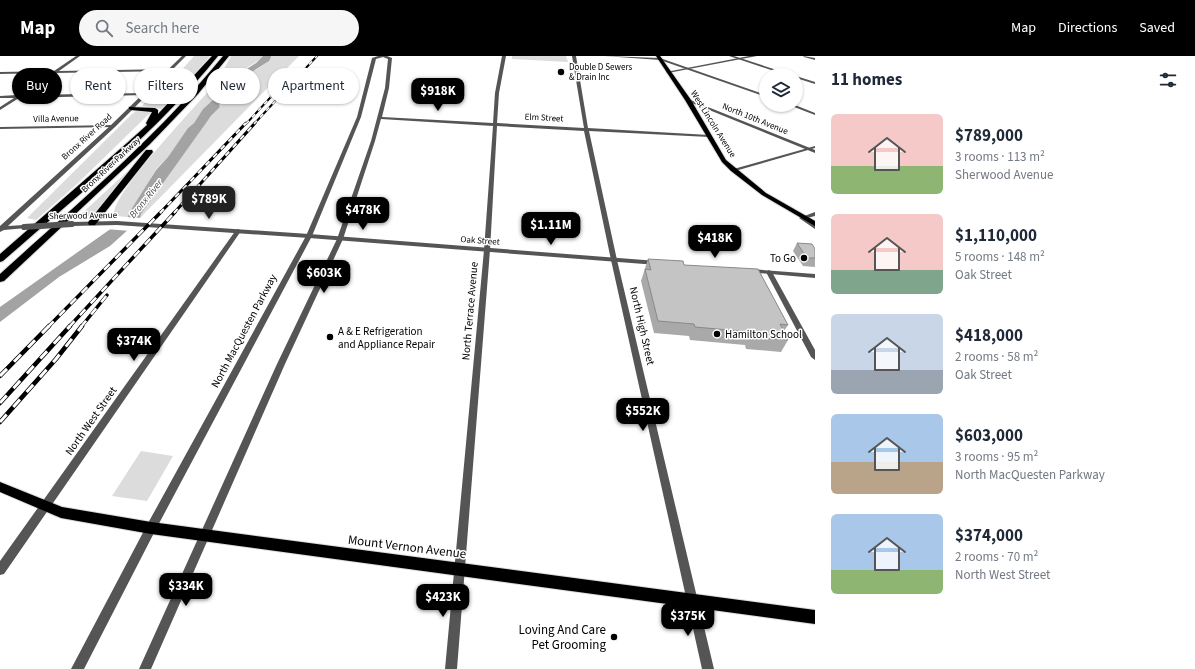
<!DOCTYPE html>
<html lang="en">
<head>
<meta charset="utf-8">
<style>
	:root { --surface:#fff; --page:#f6f6f7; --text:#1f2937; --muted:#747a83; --accent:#000 }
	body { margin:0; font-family:"Source Sans 3",sans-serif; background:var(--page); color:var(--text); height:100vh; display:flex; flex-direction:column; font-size:15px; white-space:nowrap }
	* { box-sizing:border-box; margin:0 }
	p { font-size:13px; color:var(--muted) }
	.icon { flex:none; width:22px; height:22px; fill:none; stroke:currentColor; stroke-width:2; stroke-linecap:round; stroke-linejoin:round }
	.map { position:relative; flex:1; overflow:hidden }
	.sheet { display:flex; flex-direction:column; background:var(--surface); width:380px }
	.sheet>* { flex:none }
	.hud { position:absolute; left:12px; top:12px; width:380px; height:36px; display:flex; gap:8px }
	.fabs { position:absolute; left:759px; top:12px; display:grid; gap:8px }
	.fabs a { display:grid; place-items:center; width:44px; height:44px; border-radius:50%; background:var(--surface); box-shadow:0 1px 3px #0004; font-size:20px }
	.price { position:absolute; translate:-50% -34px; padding:0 9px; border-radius:8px; background:var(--accent); color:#fff; font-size:13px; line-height:26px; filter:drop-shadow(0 1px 2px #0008) }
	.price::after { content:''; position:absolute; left:50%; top:24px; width:12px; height:9px; margin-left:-6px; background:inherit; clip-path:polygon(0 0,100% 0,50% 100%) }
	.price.current { background:#222; color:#fff }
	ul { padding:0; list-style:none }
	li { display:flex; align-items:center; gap:12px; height:100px; padding:0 16px }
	li span { display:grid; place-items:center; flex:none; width:112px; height:80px; border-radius:6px; color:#555 }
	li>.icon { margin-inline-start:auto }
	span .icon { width:48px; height:48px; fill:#fffc; stroke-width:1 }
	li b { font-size:17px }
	h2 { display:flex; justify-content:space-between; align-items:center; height:48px; padding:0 16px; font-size:17px }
	.tag { padding:0 14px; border-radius:18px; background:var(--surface); box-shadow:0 1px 3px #0004; font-size:14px; line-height:36px }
	.tag.current { background:var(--accent); color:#fff }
	header { display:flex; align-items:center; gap:24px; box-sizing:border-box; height:56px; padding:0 20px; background:var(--accent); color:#fff }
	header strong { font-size:19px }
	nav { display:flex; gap:22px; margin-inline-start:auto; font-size:14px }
	.search { width:280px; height:36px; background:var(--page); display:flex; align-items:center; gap:10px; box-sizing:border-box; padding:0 14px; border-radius:22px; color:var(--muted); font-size:15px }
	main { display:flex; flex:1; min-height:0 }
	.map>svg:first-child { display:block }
</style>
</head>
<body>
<header>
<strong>Map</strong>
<div class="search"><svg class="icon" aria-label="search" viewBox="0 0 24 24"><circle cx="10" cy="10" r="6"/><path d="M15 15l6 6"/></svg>Search here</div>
<nav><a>Map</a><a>Directions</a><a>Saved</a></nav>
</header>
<main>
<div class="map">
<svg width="815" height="613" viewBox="0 0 815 613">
	<rect width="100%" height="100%" fill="#fff"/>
	<path fill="#dcdcdc" d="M194,0h16l-25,29 -24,24 -19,-3 12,-14h8z
		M231,0h32c-13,14 -47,23 -48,42l-12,11 -9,14 -6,5 -20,29 -12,12 -28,48 -12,-1 -2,-2c0,-23 79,-104 98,-127 7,-9 13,-20 19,-31z
		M271,0h28l-159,162 1,-4c25,-36 48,-76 79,-107l-1,-2 6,-8 3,-1c3,-7 9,-15 16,-20 8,-5 25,-11 27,-20z
		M512,0h54l2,6 -56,-3z
		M140,54l11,2 -74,72 -41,36 -9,-2 106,-105z
		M129,114l-35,43 -6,3 -10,1z
		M141,395l32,5 -26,45 -35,-5z"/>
	<path fill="#a3a3a3" d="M263,0h8v1l-2,4c-15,10 -33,18 -41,35l-3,1 -6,8 1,2 -9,9 -70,98 -1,5 -30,27 -51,31 -59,45v-15l109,-77 18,-10 2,-7 27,-43 12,-13 20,-29 6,-5 9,-14 12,-11v-5l10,-16 17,-5 14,-9z"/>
	<path fill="#fff" d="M126,161l16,1 -12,13 -24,-2z"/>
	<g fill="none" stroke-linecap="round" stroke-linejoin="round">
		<g stroke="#dbdbdb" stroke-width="2">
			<path id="primary" d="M656,0h4l31,44 35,60 40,33 49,28v5l-53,-31 -31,-24 -9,-9 -37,-62z
				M0,426l62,25 89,15 664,88v14l-664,-90 -90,-16 -61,-26z"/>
		</g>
		<g stroke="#dbdbdb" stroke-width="2">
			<path id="motorway" d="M212,0h6c-62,77 -141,140 -215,205l-3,1v-8l127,-111 20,-18 -1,-2 6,-11 -21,-2 -2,-1v-2l26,1 3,2v4z
				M223,0h6l-31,38 -48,50 -146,137 -4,1v-8c77,-70 157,-137 223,-218z
				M146,94h6l1,2 -58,73h-6l-1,-2 1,-2z"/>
		</g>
		<path fill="#555" fill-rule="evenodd" d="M76,0h4l-21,15 112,-2 2,1 -2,1 -116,2 -32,22 122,-2 2,1 -2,1 -126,3 -19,12v-3l14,-9h-14v-2l17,-1 33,-22 -50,1v-2l54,-1z
			M378,0h9l5,2 -3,30 -7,29 111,6 2,-30 7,-37h4l-7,37 -2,30 87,5 -12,-72h4l12,72 121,7 2,1 -2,1 -120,-6 28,129 97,409h-12l-91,-409 -27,-129 -87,-5 -7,124 -33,419h-12l39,-419 9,-124 -112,-7 -6,22 -32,98 -58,125 -134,305h-12l138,-305 60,-125 34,-98 14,-53 3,-29 -5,-2 -7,2 -15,58 -49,119 -157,295 -71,138h-13l76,-144 159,-289 51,-119 15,-59z
			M604,0l56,2 106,37v2l-106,-37z
			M729,0h5l58,19h-6z
			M803,0l12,2v2l-11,-3z
			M796,20l19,6v2l-19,-6z
			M688,43l127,51v3l-128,-52z
			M789,49h6l20,8v2z
			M115,69v2h-2l-113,2v-2z
			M815,156v4l-8,2 8,6v5l-16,-11z
			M238,173l3,2 -237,343 -4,1v-14l236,-331z
			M769,214l3,2 43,78v10l-4,-3 -45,-85z"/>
		<path fill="#555" fill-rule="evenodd" d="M182,0h4l-71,71 -107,99 16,-1 2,1v2l-22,2 -4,2v-6l111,-101z
			M749,0h8l-89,17 -2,-1z
			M815,90v2l-80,23 -5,-1z
			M117,165l192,13 348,27 3,2 -3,2 -348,-27 -192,-13 -45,1 -3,-2 3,-2z
			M750,213l65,5v4l-67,-6v-2z"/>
		<use href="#primary" fill="#000" fill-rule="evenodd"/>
		<use href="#motorway" fill="#000" fill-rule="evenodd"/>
		<g stroke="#000" stroke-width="2">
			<path id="rail-far3" d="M246,68l46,-50
				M254,68l63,-68"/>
		</g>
		<g stroke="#000" stroke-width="3">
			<path id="rail-far2" d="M160,157l86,-90
				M174,157l81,-90"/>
		</g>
		<g stroke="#000" stroke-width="3.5">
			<path id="rail-far1" d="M48,271l113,-115
				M69,271l106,-115
				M81,271l26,-32"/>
		</g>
		<g stroke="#000" stroke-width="4.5">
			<path id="rail" d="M0,320l49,-50
				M0,347l70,-77
				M0,366l56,-63 26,-33"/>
		</g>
		<use href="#rail-far3" stroke="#fff" stroke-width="1.5" stroke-dasharray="4.5" stroke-linecap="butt"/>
		<use href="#rail-far2" stroke="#fff" stroke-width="2" stroke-dasharray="5.5" stroke-linecap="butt"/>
		<use href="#rail-far1" stroke="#fff" stroke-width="2.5" stroke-dasharray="8" stroke-linecap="butt"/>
		<use href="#rail" stroke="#fff" stroke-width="3" stroke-dasharray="10" stroke-linecap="butt"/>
		<path stroke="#555" stroke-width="6" d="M24,171l48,-3"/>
	</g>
	<path fill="#a9a9a9" d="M797,187l18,6v18l-12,-1 -10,-15z
		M648,203l36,6 104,60 -4,6 4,9 -7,12 -35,-3 -1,-4 -55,-5 -1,-4 -35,-3 -13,-52z"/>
	<path fill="#c4c4c4" stroke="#898989" d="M797,187l15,1 3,5v9h-8z
		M648,203l35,2 1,4 74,4 30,56 -8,-1 8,16 -35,-3 -2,-5 -56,-5 -1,-3 -36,-3 -13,-52 6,1z"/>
	<g fill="#000" stroke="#fff" stroke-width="1.5">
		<circle cx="561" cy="16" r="4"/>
		<circle cx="804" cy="202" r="4"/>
		<circle cx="717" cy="278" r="4"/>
		<circle cx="330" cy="281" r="4"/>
		<circle cx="614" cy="581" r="4"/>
	</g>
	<g text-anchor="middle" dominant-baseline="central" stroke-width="3" stroke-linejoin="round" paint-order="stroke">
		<g font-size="9" fill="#000" stroke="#fff" text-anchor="start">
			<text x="569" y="11">Double D Sewers<tspan x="569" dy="10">&amp; Drain Inc</tspan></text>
		</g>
		<g font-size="9" fill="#000" stroke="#fff">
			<text transform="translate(544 62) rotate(3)">Elm Street</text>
			<text transform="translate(56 63) rotate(-1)">Villa Avenue</text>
			<text transform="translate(755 63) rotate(22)">North 10th Avenue</text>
			<text transform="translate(713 68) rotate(58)">West Lincoln Avenue</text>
			<text transform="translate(87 81) rotate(-42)">Bronx River Road</text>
			<text transform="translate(111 109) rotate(-43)">Bronx River Parkway</text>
			<text transform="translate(83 160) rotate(-1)">Sherwood Avenue</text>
			<text transform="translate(480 185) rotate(4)">Oak Street</text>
		</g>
		<g font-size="10" font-style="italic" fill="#444" stroke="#fff">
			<text transform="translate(146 143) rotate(-51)">Bronx River</text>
		</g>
		<g font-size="11" fill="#000" stroke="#fff" text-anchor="start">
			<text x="796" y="202" text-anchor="end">To Go</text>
			<text x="338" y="275">A &amp; E Refrigeration<tspan x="338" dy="13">and Appliance Repair</tspan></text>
			<text x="725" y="278">Hamilton School</text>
		</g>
		<g font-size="11" fill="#000" stroke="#fff">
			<text transform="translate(470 255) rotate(-85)">North Terrace Avenue</text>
			<text transform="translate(642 270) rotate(77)">North High Street</text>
			<text transform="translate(244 275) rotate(-62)">North MacQuesten Parkway</text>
			<text transform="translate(91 365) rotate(-55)">North West Street</text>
		</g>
		<g font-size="13" fill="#000" stroke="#fff">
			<text transform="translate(407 491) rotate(7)">Mount Vernon Avenue</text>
		</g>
		<g font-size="13" fill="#000" stroke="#fff" text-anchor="end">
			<text x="606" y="574">Loving And Care<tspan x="606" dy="15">Pet Grooming</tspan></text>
		</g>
	</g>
</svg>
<div class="fabs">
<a><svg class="icon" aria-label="layers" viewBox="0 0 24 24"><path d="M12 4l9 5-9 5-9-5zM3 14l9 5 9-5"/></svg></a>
</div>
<b class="price" style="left:438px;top:56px">$918K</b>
<b class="price current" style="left:209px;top:164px">$789K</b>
<b class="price" style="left:363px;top:175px">$478K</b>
<b class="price" style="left:551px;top:190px">$1.11M</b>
<b class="price" style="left:715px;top:203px">$418K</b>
<b class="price" style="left:324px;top:238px">$603K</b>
<b class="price" style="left:134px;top:306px">$374K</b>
<b class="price" style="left:643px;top:376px">$552K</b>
<b class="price" style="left:186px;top:551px">$334K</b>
<b class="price" style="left:443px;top:562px">$423K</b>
<b class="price" style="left:688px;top:581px">$375K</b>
<div class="hud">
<a class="tag current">Buy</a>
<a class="tag">Rent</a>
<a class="tag">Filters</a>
<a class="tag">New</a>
<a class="tag">Apartment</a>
</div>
</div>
<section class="sheet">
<h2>11 homes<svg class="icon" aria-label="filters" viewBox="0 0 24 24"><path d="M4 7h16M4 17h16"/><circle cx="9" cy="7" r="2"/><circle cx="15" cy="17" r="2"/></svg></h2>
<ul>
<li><span style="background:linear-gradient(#f6c9c9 65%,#8fb573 0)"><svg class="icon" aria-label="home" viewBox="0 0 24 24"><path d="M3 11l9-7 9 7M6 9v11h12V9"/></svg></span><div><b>$789,000</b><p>3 rooms · 113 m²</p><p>Sherwood Avenue</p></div></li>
<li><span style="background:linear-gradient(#f6c9c9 70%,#7fa58c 0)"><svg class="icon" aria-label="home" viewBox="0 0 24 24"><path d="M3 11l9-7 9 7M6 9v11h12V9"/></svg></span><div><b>$1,110,000</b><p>5 rooms · 148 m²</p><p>Oak Street</p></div></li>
<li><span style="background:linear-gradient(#c9d6e8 70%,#9aa5b1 0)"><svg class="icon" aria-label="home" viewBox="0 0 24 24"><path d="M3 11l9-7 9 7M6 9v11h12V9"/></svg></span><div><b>$418,000</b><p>2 rooms · 58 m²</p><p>Oak Street</p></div></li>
<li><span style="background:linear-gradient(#a9c7e8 60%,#b9a48a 0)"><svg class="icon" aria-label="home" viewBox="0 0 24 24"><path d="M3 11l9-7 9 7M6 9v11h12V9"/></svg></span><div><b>$603,000</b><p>3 rooms · 95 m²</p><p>North MacQuesten Parkway</p></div></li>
<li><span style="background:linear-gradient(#a9c7e8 70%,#8fb573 0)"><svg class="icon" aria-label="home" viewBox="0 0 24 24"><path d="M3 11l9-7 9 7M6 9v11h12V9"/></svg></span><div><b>$374,000</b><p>2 rooms · 70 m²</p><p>North West Street</p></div></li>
</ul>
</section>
</main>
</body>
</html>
